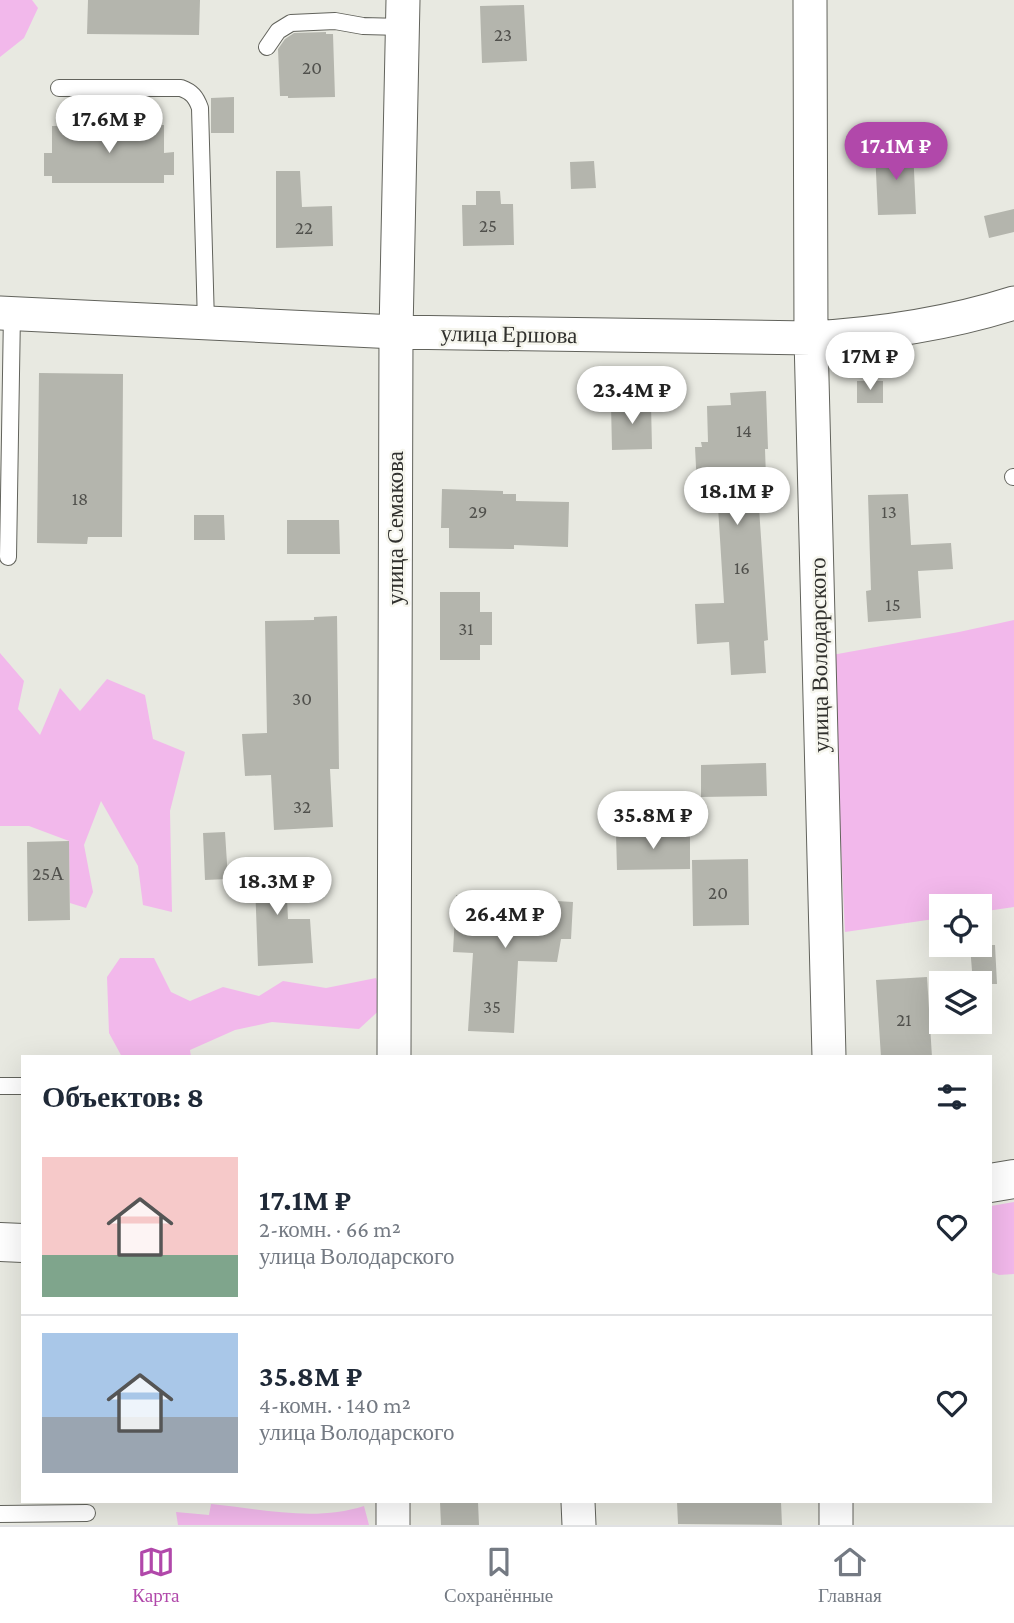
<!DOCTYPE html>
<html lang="ru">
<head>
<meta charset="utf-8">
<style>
	:root { --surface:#fff; --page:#f6f6f7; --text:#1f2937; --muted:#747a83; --line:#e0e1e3; --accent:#b148aa }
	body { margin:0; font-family:"Crimson Pro",serif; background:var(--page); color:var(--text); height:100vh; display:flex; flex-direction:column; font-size:26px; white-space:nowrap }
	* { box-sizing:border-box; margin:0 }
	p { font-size:23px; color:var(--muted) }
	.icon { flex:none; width:38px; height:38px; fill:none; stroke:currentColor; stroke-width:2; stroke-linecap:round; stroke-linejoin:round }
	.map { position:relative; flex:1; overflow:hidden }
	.panel { position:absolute; left:21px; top:1055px; width:971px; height:448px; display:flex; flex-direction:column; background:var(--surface); border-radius:0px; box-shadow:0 7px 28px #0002 }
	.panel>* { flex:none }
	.tools { position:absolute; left:929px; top:894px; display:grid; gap:14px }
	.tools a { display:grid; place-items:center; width:63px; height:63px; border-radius:0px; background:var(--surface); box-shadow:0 7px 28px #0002; font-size:35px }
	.price { position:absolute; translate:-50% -60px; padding:0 16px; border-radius:24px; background:#fff; color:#222; font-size:23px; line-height:46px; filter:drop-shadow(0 2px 4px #0008) }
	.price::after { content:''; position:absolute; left:50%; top:42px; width:21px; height:16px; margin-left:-10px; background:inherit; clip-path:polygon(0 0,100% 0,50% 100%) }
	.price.active { background:var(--accent); color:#fff }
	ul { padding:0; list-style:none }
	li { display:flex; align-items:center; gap:21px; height:175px; padding:0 21px }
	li+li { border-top:2px solid var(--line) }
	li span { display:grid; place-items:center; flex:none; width:196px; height:140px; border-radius:0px; color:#555 }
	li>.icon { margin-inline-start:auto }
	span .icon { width:84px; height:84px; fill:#fffc; stroke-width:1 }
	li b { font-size:30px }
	h2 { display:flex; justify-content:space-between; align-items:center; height:84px; padding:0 21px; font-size:30px }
	.tab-bar { display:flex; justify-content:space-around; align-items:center; height:98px; border-top:2px solid var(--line); background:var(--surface); font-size:19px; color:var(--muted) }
	.tab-bar a { display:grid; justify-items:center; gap:4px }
	.tab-bar .active { color:var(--accent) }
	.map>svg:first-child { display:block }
</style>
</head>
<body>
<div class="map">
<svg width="1014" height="1525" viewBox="0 0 1014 1525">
	<rect width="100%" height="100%" fill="#e8e9e1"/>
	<path fill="#f2b8eb" d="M0,0h32l6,8 -14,30 -24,19z
		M1014,620v287l-34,5v-6h-38l-1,12 -96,14 -13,-277 127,-23z
		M0,653l24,28 -6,28 22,26 20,-47 20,23 27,-32 38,16 8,44 32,13 -15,59 2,101 -29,-7 -5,-39 -37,-65 -17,44 9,47 -7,16 -16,-5 -1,-62 -40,-15h-29z
		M120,958h34l17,34 19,9 33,-14 36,9 24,-15 43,7 50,-10 9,27 -26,24 -87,-7 -37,8 -45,20 1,7h-69l-13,-24 -2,-56z
		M1014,1202v72l-15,1 -8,-3v-66z
		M211,1504c50,5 104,18 153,2l5,19h-191l-2,-13 33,3z"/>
	<path fill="#b4b5ad" d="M88,0h112l-1,35 -112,-1z
		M524,5l3,56 -45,2 -2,-57z
		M326,32v2h7l2,63 -47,1v-2h-8l-2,-47 7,-10 9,-6z
		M234,97v36h-23v-35z
		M164,125v28l10,-1v23h-10v8h-112v-7h-8v-23h8v-27z
		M913,149l3,65 -38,1 -3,-64z
		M594,161l2,27 -25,1 -1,-27z
		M276,171h24l2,36 30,-1 1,40 -57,2z
		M476,191h24l1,13h12l1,41 -51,1 -1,-41h14z
		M1014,209v23l-25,6 -5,-22z
		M39,373l84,1 -1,163h-34l-1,7 -50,-1z
		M857,381h26v22h-26z
		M766,391l2,58h-3l2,58 -8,1 9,132 -4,1 2,32 -35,2 -2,-33 -32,2 -2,-40 29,-1 -6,-96h-20l-3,-60h7l-1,-5h7l-1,-36 24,-1 -1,-12z
		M651,403l1,46 -40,1 -1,-46z
		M442,489l61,2v3h13v7l53,1 -1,45 -54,-2v4l-65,-1v-20h-8z
		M908,494l3,51 40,-2 2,26 -35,2 3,47 -53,4 -2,-31 5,-1 -3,-95z
		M194,515h30l1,25h-31z
		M287,520h52l1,34h-53z
		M440,592h40v20h12v33h-12v15h-40z
		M337,616l2,153h-9l3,58 -59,3 -3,-55 -26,1 -3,-42 25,-1 -2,-112 49,-1v-3z
		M766,763l1,33 -66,1v-32z
		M225,832l3,47 -23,1 -2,-47z
		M690,833v36l-73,1 -1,-36z
		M69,841l1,79 -42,1 -1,-79z
		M285,859l3,60h22l3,44 -55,3 -3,-83 -9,1 -1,-23z
		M748,859l1,66 -56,1 -1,-66z
		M456,895l117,7 -2,37h-10l-4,23 -39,-1 -4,72 -46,-2 5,-78 -20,-1z
		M970,945h25l2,39h-24z
		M927,977l5,80h-51l-5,-77z
		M440,1502h38l1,23h-38z
		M677,1502h104l1,23 -104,-1z"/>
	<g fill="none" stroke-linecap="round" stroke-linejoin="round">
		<g stroke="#62635c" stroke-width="18">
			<path id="service" d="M267,47l11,-16 13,-8 44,-2 28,5 39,1
				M59,88h122c11,4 15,9 19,20l6,215
				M1013,477h1
				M8,557l4,-244
				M0,1086h23
				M0,1514l87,-1"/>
		</g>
		<g stroke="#62635c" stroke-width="35">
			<path id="minor" d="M810,0l1,338 18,719
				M0,313l396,19 415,6c70,-4 137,-14 203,-35
				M394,1057l2,-725 7,-332
				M578,1502l1,23
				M836,1502v23
				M393,1525v-23"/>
		</g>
		<g stroke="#62635c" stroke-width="40">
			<path id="tertiary" d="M990,1183l24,-4
				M0,1242l23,1"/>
		</g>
		<use href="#service" stroke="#fff" stroke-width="16"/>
		<use href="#minor" stroke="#fff" stroke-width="33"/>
		<use href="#tertiary" stroke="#fff" stroke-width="38"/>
	</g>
	<g text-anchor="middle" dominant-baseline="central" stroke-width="5" stroke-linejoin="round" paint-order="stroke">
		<g font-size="19" fill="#51514d">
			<text x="503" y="34">23</text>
			<text x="312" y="67">20</text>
			<text x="488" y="225">25</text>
			<text x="304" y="227">22</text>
			<text x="744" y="430">14</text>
			<text x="80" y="498">18</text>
			<text x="478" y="511">29</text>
			<text x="889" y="511">13</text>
			<text x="742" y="567">16</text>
			<text x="893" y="604">15</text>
			<text x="466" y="628">31</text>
			<text x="302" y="698">30</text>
			<text x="302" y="806">32</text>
			<text x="48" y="873">25А</text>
			<text x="718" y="892">20</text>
			<text x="492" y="1006">35</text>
			<text x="904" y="1019">21</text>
		</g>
		<g font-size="23" fill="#30302d" stroke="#f6f6ee">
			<text transform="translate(509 334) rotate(1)">улица Ершова</text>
			<text transform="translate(395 528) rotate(-90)">улица Семакова</text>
			<text transform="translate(819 655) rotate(-91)">улица Володарского</text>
		</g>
	</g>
</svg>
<div class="tools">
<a><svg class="icon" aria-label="locate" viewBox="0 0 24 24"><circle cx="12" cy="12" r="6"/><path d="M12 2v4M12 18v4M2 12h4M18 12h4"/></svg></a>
<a><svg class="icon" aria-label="layers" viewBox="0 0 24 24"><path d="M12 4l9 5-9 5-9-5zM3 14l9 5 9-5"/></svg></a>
</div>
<b class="price" style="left:109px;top:155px">17.6M ₽</b>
<b class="price active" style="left:896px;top:182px">17.1M ₽</b>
<b class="price" style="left:870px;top:392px">17M ₽</b>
<b class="price" style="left:632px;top:426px">23.4M ₽</b>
<b class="price" style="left:737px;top:527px">18.1M ₽</b>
<b class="price" style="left:653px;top:851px">35.8M ₽</b>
<b class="price" style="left:277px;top:917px">18.3M ₽</b>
<b class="price" style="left:505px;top:950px">26.4M ₽</b>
<section class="panel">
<h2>Объектов: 8<svg class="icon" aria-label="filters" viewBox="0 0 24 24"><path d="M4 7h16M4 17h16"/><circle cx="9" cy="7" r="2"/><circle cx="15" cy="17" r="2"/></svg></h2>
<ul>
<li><span style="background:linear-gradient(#f6c9c9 70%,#7fa58c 0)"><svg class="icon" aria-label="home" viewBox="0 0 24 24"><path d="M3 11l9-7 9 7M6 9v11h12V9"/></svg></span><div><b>17.1M ₽</b><p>2-комн. · 66 m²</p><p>улица Володарского</p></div><svg class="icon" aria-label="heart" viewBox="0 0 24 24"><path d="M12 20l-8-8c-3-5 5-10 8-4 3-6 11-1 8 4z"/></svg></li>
<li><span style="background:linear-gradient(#a9c7e8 60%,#9aa5b1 0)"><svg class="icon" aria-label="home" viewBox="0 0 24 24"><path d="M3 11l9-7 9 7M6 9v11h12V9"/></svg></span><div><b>35.8M ₽</b><p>4-комн. · 140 m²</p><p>улица Володарского</p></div><svg class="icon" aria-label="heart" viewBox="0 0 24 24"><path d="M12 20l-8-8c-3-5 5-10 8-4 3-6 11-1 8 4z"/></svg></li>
</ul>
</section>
</div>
<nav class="tab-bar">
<a class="active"><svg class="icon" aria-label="map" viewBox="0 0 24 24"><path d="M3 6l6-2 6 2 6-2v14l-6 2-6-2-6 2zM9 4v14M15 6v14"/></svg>Карта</a>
<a><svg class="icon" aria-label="saved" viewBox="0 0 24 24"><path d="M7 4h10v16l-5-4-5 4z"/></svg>Сохранённые</a>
<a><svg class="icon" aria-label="home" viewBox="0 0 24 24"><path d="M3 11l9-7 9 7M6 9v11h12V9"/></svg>Главная</a>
</nav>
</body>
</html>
